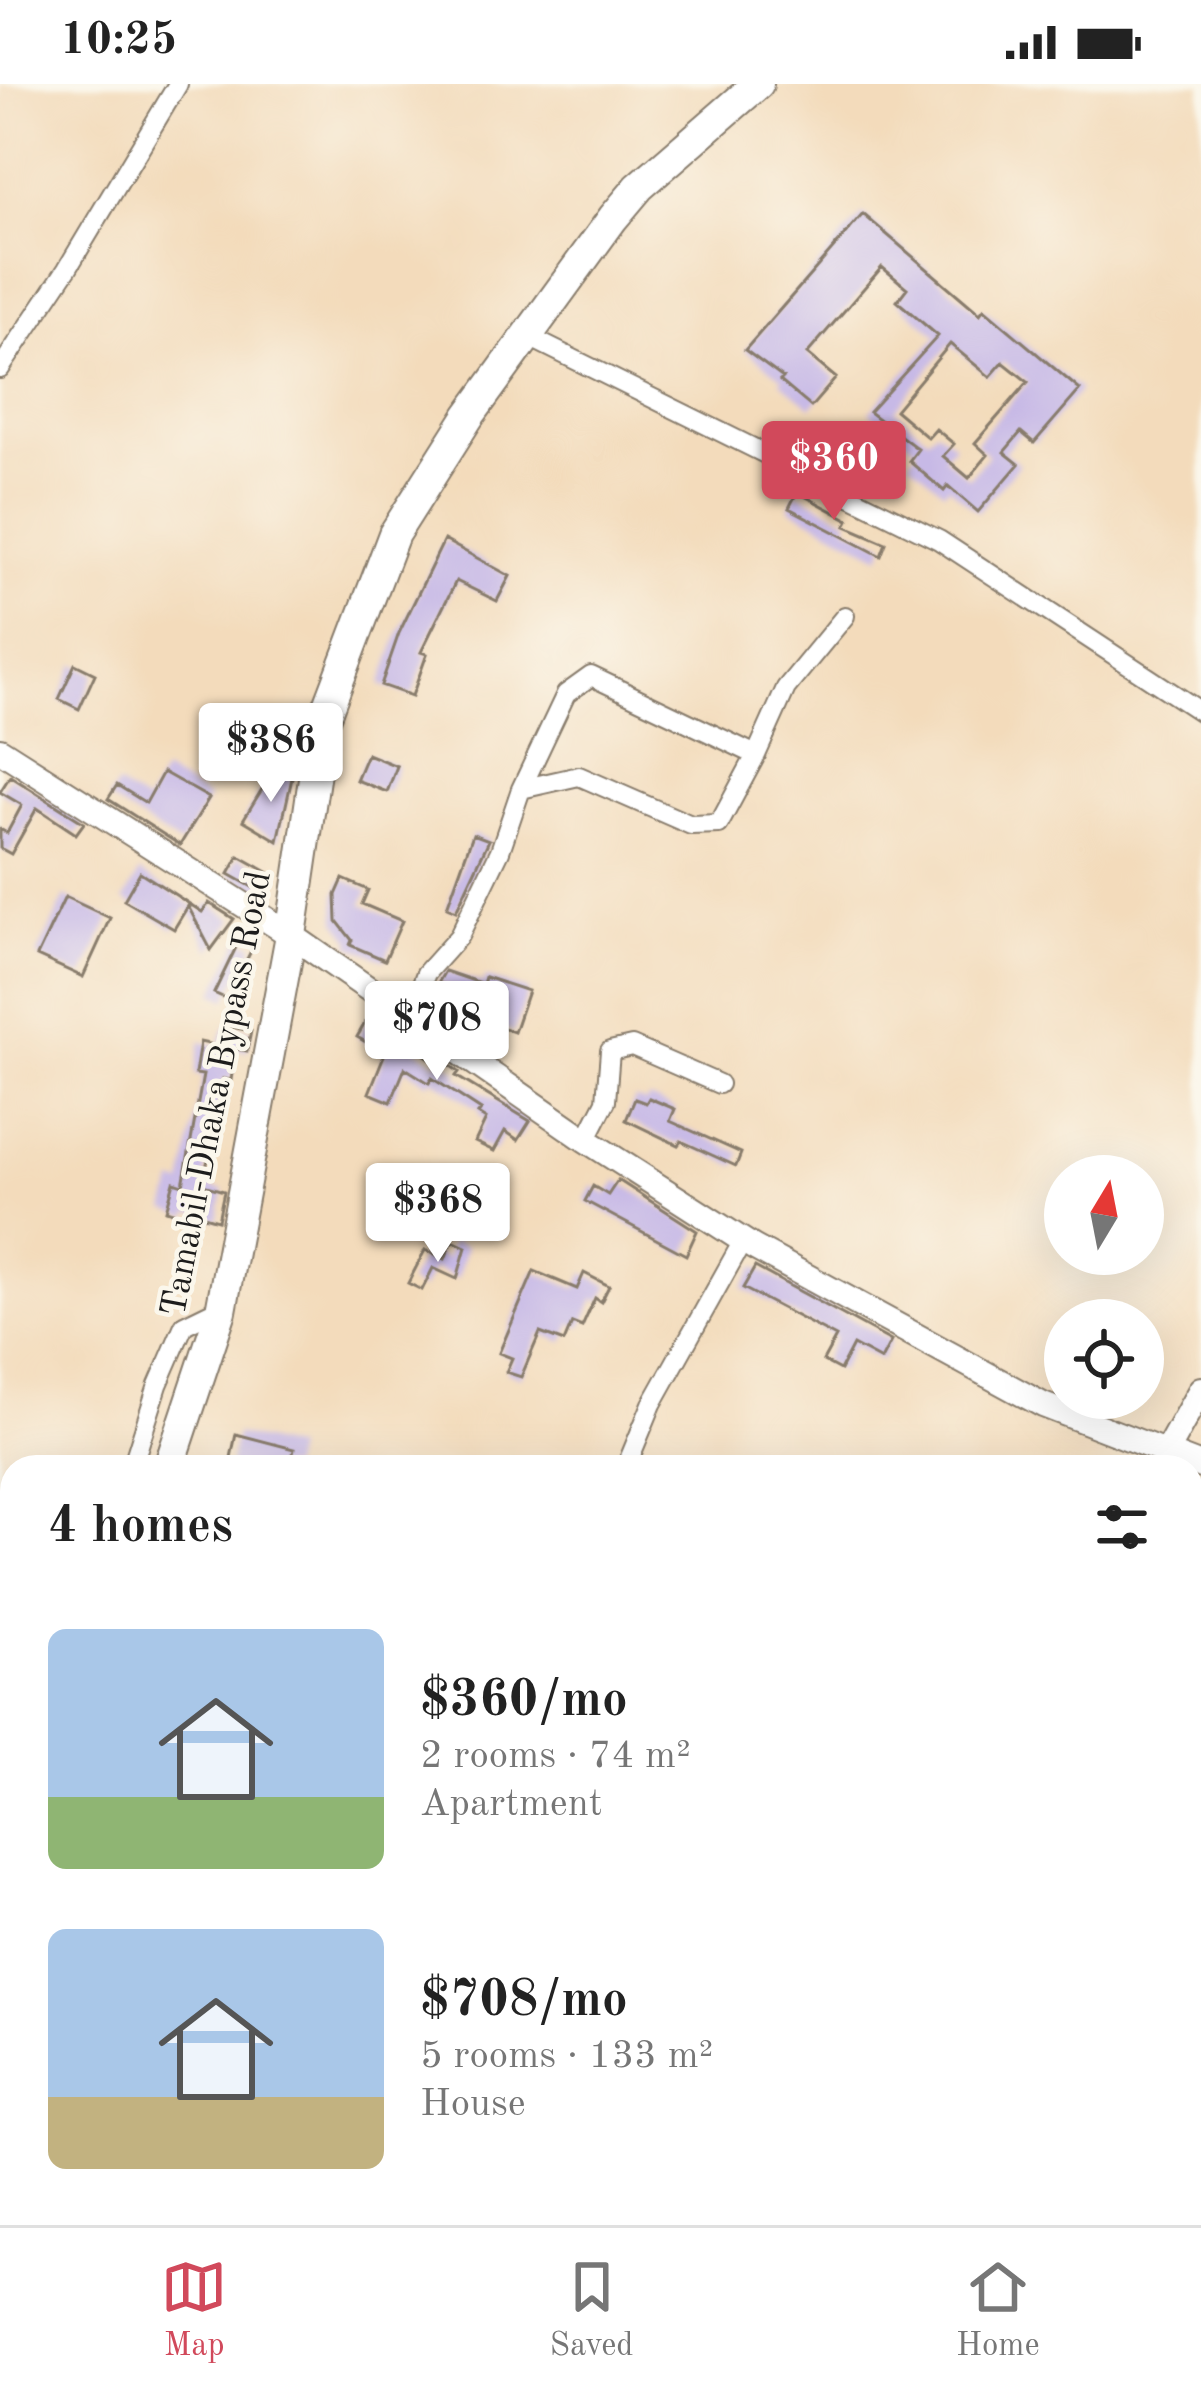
<!DOCTYPE html>
<html lang="en">
<head>
<meta charset="utf-8">
<style>
	:root { --surface:#fff; --page:#f6f6f6; --text:#222; --muted:#767676; --line:#e0e0e0; --accent:#d1495b }
	body { margin:0; font-family:"Old Standard TT",serif; background:var(--page); color:var(--text); height:100vh; display:flex; flex-direction:column; font-size:45px; white-space:nowrap }
	* { box-sizing:border-box; margin:0 }
	p { font-size:39px; color:var(--muted) }
	.icon { flex:none; width:66px; height:66px; fill:none; stroke:currentColor; stroke-width:2; stroke-linecap:round; stroke-linejoin:round }
	.map { position:relative; flex:1; overflow:hidden }
	.panel { position:absolute; left:0px; top:1371px; width:1203px; height:771px; display:flex; flex-direction:column; background:var(--surface); border-radius:36px 36px 0 0; box-shadow:0 12px 48px #0002 }
	.panel>* { flex:none }
	.needle { width:78px; rotate:10deg }
	.controls { position:absolute; left:1044px; top:1071px; display:grid; gap:24px }
	.controls a { display:grid; place-items:center; width:120px; height:120px; border-radius:50%; background:var(--surface); box-shadow:0 12px 48px #0002; font-size:60px }
	.price { position:absolute; translate:-50% -102px; padding:0 27px; border-radius:12px; background:#fff; color:#222; font-size:39px; line-height:78px; filter:drop-shadow(0 3px 6px #0008) }
	.price::after { content:''; position:absolute; left:50%; top:72px; width:36px; height:27px; margin-left:-18px; background:inherit; clip-path:polygon(0 0,100% 0,50% 100%) }
	.price.active { background:var(--accent); color:#fff }
	ul { padding:0; list-style:none }
	li { display:flex; align-items:center; gap:36px; height:300px; padding:0 48px }
	li span { display:grid; place-items:center; flex:none; width:336px; height:240px; border-radius:18px; color:#555 }
	li>.icon { margin-inline-start:auto }
	span .icon { width:144px; height:144px; fill:#fffc; stroke-width:1 }
	li b { font-size:51px }
	h2 { display:flex; justify-content:space-between; align-items:center; height:144px; padding:0 48px; font-size:51px }
	.status { display:flex; justify-content:space-between; align-items:center; height:84px; padding:0 60px; background:var(--surface); direction:ltr }
	.status svg { height:33px; fill:currentColor }
	.dock { display:flex; justify-content:space-around; align-items:center; height:168px; border-top:3px solid var(--line); background:var(--surface); font-size:33px; color:var(--muted) }
	.dock a { display:grid; justify-items:center; gap:6px }
	.dock .active { color:var(--accent) }
	.map>svg:first-child { display:block }
</style>
</head>
<body>
<div class="status"><b>10:25</b><svg viewBox="0 0 49 12"><path d="M0 12V9h3v3zM5 12V6h3v6zM10 12V3h3v9zM15 12V0h3v12zM26 1h20v11H26zM47 4h2v5h-2z"/></svg></div>
<div class="map">
<svg width="1201" height="2141" viewBox="0 0 1201 2141">
	<rect width="100%" height="100%" fill="#fbf7ec"/>
	<filter id="ink" filterUnits="userSpaceOnUse"><feTurbulence type="fractalNoise" baseFrequency=".00833" numOctaves="2"/><feDisplacementMap in="SourceGraphic" scale="24" xChannelSelector="R" yChannelSelector="G"/><feConvolveMatrix kernelMatrix="1 2 1 2 8 2 1 2 1" color-interpolation-filters="sRGB"/></filter>
	<filter id="wash" filterUnits="userSpaceOnUse"><feTurbulence type="fractalNoise" baseFrequency=".004" numOctaves="4" result="noise"/><feDisplacementMap in="SourceGraphic" scale="48" xChannelSelector="R" yChannelSelector="G"/><feGaussianBlur stdDeviation="2.7" result="paint"/><feColorMatrix in="noise" values="0 0 0 0 0 0 0 0 0 0 0 0 0 0 0 0 0 1.4 0 .05"/><feComposite in="paint" operator="in"/></filter>
	<g filter="url(#wash)">
		<rect width="100%" height="100%" fill="#f3dbbb"/>
		<g id="blocks">
			<path fill="#c7b9e6" fill-rule="evenodd" d="M863,130l117,100 4,-5 96,81 -46,53 -13,-11 -17,20 15,12 -41,48 -30,-26 -4,5 -35,-30 9,-12 -49,-37 69,-76 -41,-35 10,-13 -25,-21 -75,87 29,24 -25,29 -31,-26 3,-3 -38,-28zM950,260l40,33 13,-15 25,20 -53,61 13,12 -19,23 -26,-22 11,-12 -18,-15 -8,9 -33,-28z
				M797,408l52,28 -3,6 40,17 -5,13 -92,-48z
				M444,456l66,36 -13,25 -41,-20 -35,71 6,2 -15,42 -31,-11 18,-52z
				M75,580l20,10 -16,35 -20,-10z
				M367,670l30,12 -10,26 -31,-12z
				M275,684l17,10 -14,63 -35,-21z
				M163,688l46,26 -29,47 -72,-46 9,-14 29,18z
				M10,692l74,47 -8,11 -39,-26 -26,46 -11,-6v-19l7,4 15,-28 -22,-13z
				M473,750l16,6 -33,71 -9,-4z
				M239,772l34,19 -10,18 -34,-19z
				M140,788l62,40 7,-9 25,16 -23,31 -23,-44 -14,23 -50,-29z
				M343,795l25,11 -6,14 40,17 -17,39 -35,-15 2,-5 -15,-19 -1,-26z
				M65,813l45,21 -27,59 -46,-21z
				M240,855l14,6 -27,54 -13,-6z
				M445,887l38,13 2,-7 43,14 -14,41 -66,-25 8,-19 -18,-5z
				M369,932l68,47 3,-5 19,14 -3,4 74,45 -12,19 -13,-9 -11,20 -19,-9 11,-23 -8,-5 3,-4 -49,-32 -3,5 -24,-15 -14,34 -22,-9 16,-40 -28,-16z
				M226,942l25,5 -4,20 -11,-2 -5,31 -8,-1 -20,106 21,6 -6,29 -28,-8 -2,5 -22,-7 8,-28 9,3 20,-110 -8,-1 5,-32 18,4z
				M649,1014l26,11 -5,12 71,32 -5,13 -55,-25 -3,4 -52,-25 9,-21 11,4z
				M618,1096l79,51 -11,24 -101,-54 8,-15 15,9z
				M452,1157l14,6 -9,32 -24,-11 -11,22 -14,-7 17,-33 20,9z
				M755,1183l136,74 -10,19 -28,-15 -13,25 -17,-9 13,-24 -93,-49z
				M534,1187l43,18 7,-16 25,13 -8,16 -6,-4 -13,29 -10,-4 -8,19 -24,-9 -19,44 -15,-5 6,-14 -13,-5z
				M236,1350l58,15 -4,18h-61z"/>
		</g>
	</g>
	<g filter="url(#ink)">
		<use href="#blocks" fill-opacity="0" stroke="#887c6c" stroke-width="3"/>
		<g fill="none" stroke-linecap="round" stroke-linejoin="round">
			<g stroke="#887c6c" stroke-width="22">
				<path id="minor" d="M527,252l412,204 262,172
					M0,285l67,-100 111,-185
					M756,671l30,-67 59,-72
					M409,934l17,-45 33,-37 41,-85 21,-62 58,-13 112,49 28,-1 37,-69 -165,-79 -25,18 -45,95
					M586,1056l20,-39 4,-50 22,-5 87,38
					M132,1383l26,-82 26,-60 37,-18
					M626,1383l26,-63 91,-163
					M0,1690l1,-31 11,-18
					M0,1854l12,8
					M616,2130l18,11
					M748,2141l6,-11"/>
			</g>
			<g stroke="#887c6c" stroke-width="28">
				<path id="tertiary" d="M0,666l291,185 295,205 167,107 290,158 158,61
					M1167,1366l34,-61"/>
			</g>
			<g stroke="#887c6c" stroke-width="34">
				<path id="trunk" d="M169,1383l52,-156 70,-376 31,-211 72,-190 75,-118 144,-198 26,-31 119,-103
					M0,1784l12,-28"/>
			</g>
			<use href="#minor" stroke="#fff" stroke-width="18"/>
			<use href="#tertiary" stroke="#fff" stroke-width="24"/>
			<use href="#trunk" stroke="#fff" stroke-width="30"/>
		</g>
	</g>
	<g text-anchor="middle" dominant-baseline="central" stroke-width="9" stroke-linejoin="round" paint-order="stroke">
		<g font-size="36" fill="#1c1c1c" stroke="#fbf7ec">
			<text transform="translate(218 1010) rotate(-79)">Tamabil-Dhaka Bypass Road</text>
		</g>
	</g>
</svg>
<div class="controls">
<a><svg class="needle" viewBox="-14 -14 28 28"><path d="M0-13l5 13h-10z" fill="#e53935"/><path d="M0 13l5-13h-10z" fill="#767676"/></svg></a>
<a><svg class="icon" aria-label="locate" viewBox="0 0 24 24"><circle cx="12" cy="12" r="6"/><path d="M12 2v4M12 18v4M2 12h4M18 12h4"/></svg></a>
</div>
<b class="price active" style="left:834px;top:439px">$360</b>
<b class="price" style="left:271px;top:721px">$386</b>
<b class="price" style="left:437px;top:999px">$708</b>
<b class="price" style="left:438px;top:1181px">$368</b>
<section class="panel">
<h2>4 homes<svg class="icon" aria-label="filters" viewBox="0 0 24 24"><path d="M4 7h16M4 17h16"/><circle cx="9" cy="7" r="2"/><circle cx="15" cy="17" r="2"/></svg></h2>
<ul>
<li><span style="background:linear-gradient(#a9c7e8 70%,#8fb573 0)"><svg class="icon" aria-label="home" viewBox="0 0 24 24"><path d="M3 11l9-7 9 7M6 9v11h12V9"/></svg></span><div><b>$360/mo</b><p>2 rooms · 74 m²</p><p>Apartment</p></div></li>
<li><span style="background:linear-gradient(#a9c7e8 70%,#c2b280 0)"><svg class="icon" aria-label="home" viewBox="0 0 24 24"><path d="M3 11l9-7 9 7M6 9v11h12V9"/></svg></span><div><b>$708/mo</b><p>5 rooms · 133 m²</p><p>House</p></div></li>
</ul>
</section>
</div>
<nav class="dock">
<a class="active"><svg class="icon" aria-label="map" viewBox="0 0 24 24"><path d="M3 6l6-2 6 2 6-2v14l-6 2-6-2-6 2zM9 4v14M15 6v14"/></svg>Map</a>
<a><svg class="icon" aria-label="saved" viewBox="0 0 24 24"><path d="M7 4h10v16l-5-4-5 4z"/></svg>Saved</a>
<a><svg class="icon" aria-label="home" viewBox="0 0 24 24"><path d="M3 11l9-7 9 7M6 9v11h12V9"/></svg>Home</a>
</nav>
</body>
</html>
